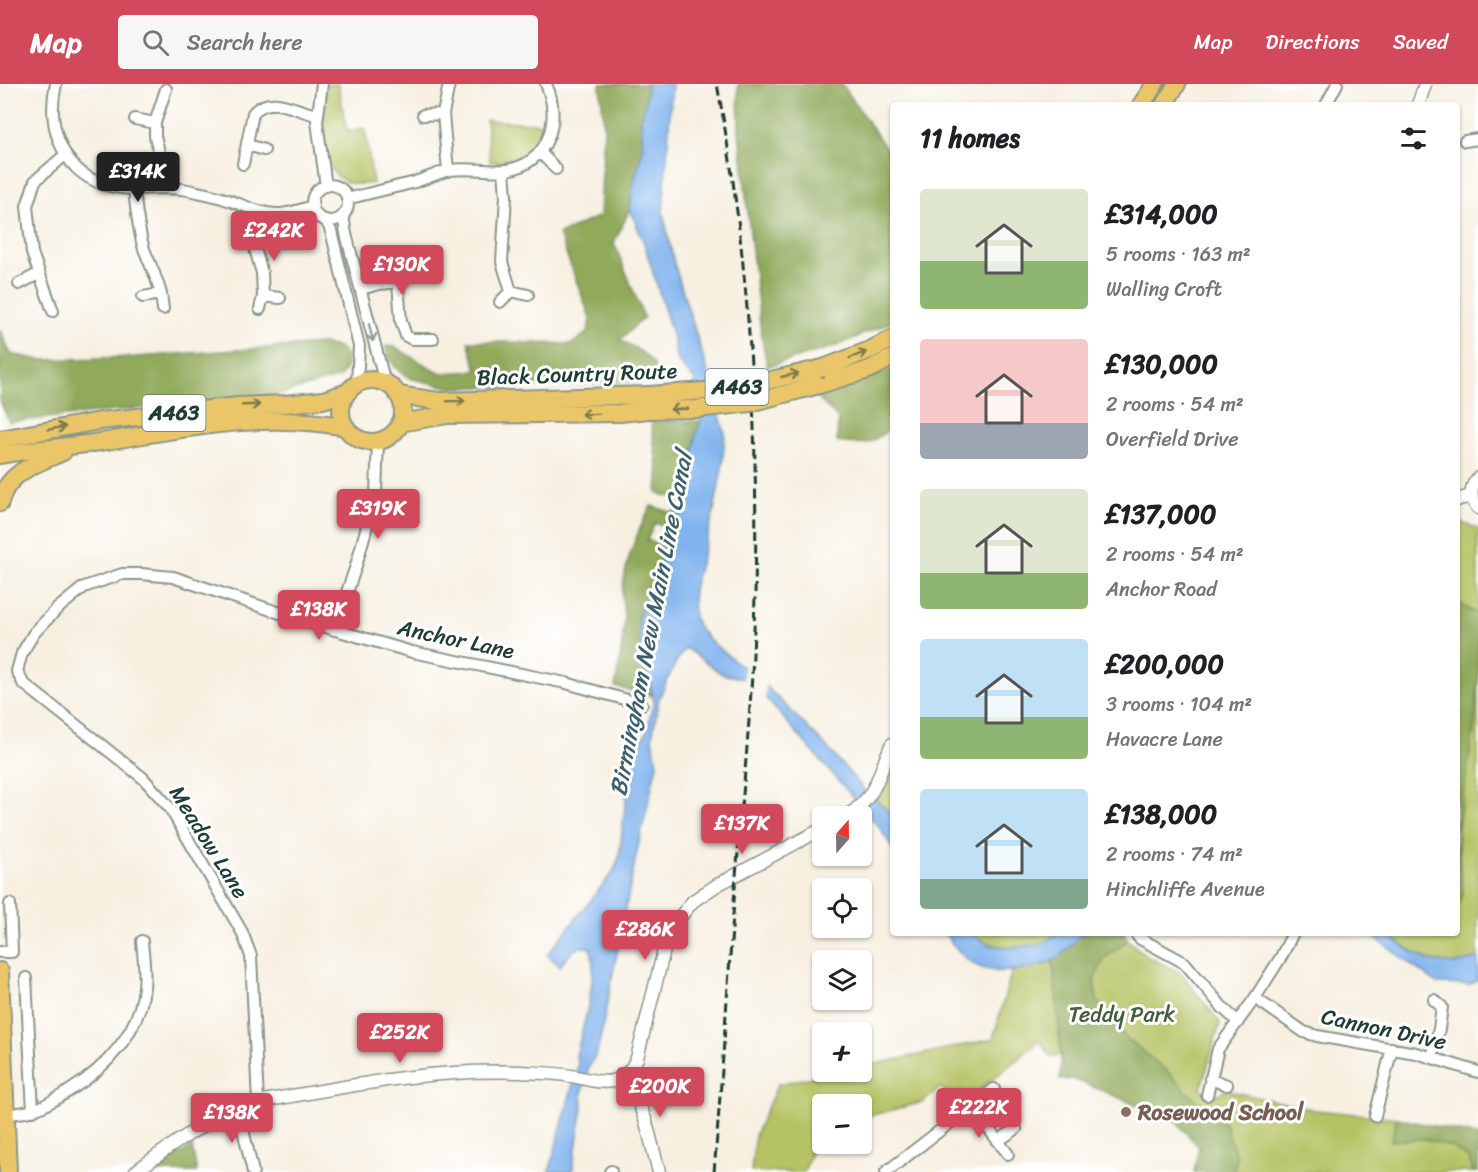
<!DOCTYPE html>
<html lang="en">
<head>
<meta charset="utf-8">
<style>
	:root { --surface:#fff; --page:#f6f6f6; --text:#202124; --muted:#757577; --accent:#d1495b }
	body { margin:0; font-family:Sriracha,sans-serif; background:var(--page); color:var(--text); height:100vh; display:flex; flex-direction:column; font-size:22px; white-space:nowrap }
	* { box-sizing:border-box; margin:0 }
	p { font-size:20px; color:var(--muted) }
	.icon { flex:none; width:33px; height:33px; fill:none; stroke:currentColor; stroke-width:2; stroke-linecap:round; stroke-linejoin:round }
	.map { position:relative; flex:1; overflow:hidden }
	.panel { position:absolute; left:890px; top:18px; width:570px; height:834px; display:flex; flex-direction:column; background:var(--surface); border-radius:6px; box-shadow:0 2px 4px #0004 }
	.panel>* { flex:none }
	.needle { width:39px; rotate:20deg }
	.fabs { position:absolute; left:812px; top:722px; display:grid; gap:12px }
	.fabs a { display:grid; place-items:center; width:60px; height:60px; border-radius:6px; background:var(--surface); box-shadow:0 2px 4px #0004; font-size:30px }
	.price { position:absolute; translate:-50% -51px; padding:0 14px; border-radius:6px; background:var(--accent); color:#fff; font-size:20px; line-height:39px; filter:drop-shadow(0 2px 3px #0008) }
	.price::after { content:''; position:absolute; left:50%; top:36px; width:18px; height:14px; margin-left:-9px; background:inherit; clip-path:polygon(0 0,100% 0,50% 100%) }
	.price.on { background:#222; color:#fff }
	ul { padding:0; list-style:none }
	li { display:flex; align-items:center; gap:18px; height:150px; padding:0 30px }
	li span { display:grid; place-items:center; flex:none; width:168px; height:120px; border-radius:6px; color:#555 }
	li>.icon { margin-inline-start:auto }
	span .icon { width:72px; height:72px; fill:#fffc; stroke-width:1 }
	li b { font-size:26px }
	h2 { display:flex; justify-content:space-between; align-items:center; height:72px; padding:0 30px; font-size:26px }
	header { display:flex; align-items:center; gap:36px; box-sizing:border-box; height:84px; padding:0 30px; background:var(--accent); color:#fff }
	header strong { font-size:28px }
	nav { display:flex; gap:33px; margin-inline-start:auto; font-size:21px }
	.search { width:420px; height:54px; background:var(--page); display:flex; align-items:center; gap:15px; box-sizing:border-box; padding:0 21px; border-radius:6px; color:var(--muted); font-size:22px }
	.map>svg:first-child { display:block }
</style>
</head>
<body>
<header>
<strong>Map</strong>
<div class="search"><svg class="icon" aria-label="search" viewBox="0 0 24 24"><circle cx="10" cy="10" r="6"/><path d="M15 15l6 6"/></svg>Search here</div>
<nav><a>Map</a><a>Directions</a><a>Saved</a></nav>
</header>
<div class="map">
<svg width="1478" height="1088" viewBox="0 0 1478 1088">
	<rect width="100%" height="100%" fill="#fff"/>
	<filter id="ink" filterUnits="userSpaceOnUse"><feTurbulence type="fractalNoise" baseFrequency=".0167" numOctaves="2"/><feDisplacementMap in="SourceGraphic" scale="12" xChannelSelector="R" yChannelSelector="G"/><feConvolveMatrix kernelMatrix="1 2 1 2 8 2 1 2 1" color-interpolation-filters="sRGB"/></filter>
	<filter id="wash" filterUnits="userSpaceOnUse"><feTurbulence type="fractalNoise" baseFrequency=".008" numOctaves="4" result="noise"/><feDisplacementMap in="SourceGraphic" scale="24" xChannelSelector="R" yChannelSelector="G"/><feGaussianBlur stdDeviation="1.35" result="paint"/><feColorMatrix in="noise" values="0 0 0 0 0 0 0 0 0 0 0 0 0 0 0 0 0 1.4 0 .05"/><feComposite in="paint" operator="in"/></filter>
	<g filter="url(#wash)">
		<rect width="100%" height="100%" fill="#f7f0e1"/>
		<path fill="#b6c365" stroke="#6a804c" stroke-width="1.5" d="M327,0h11l9,47 18,-3 8,55c-61,12 -51,-61 -46,-99z
			M486,36l60,4c-14,31 -23,35 -56,38z
			M1457,437l21,8v429c-7,2 -16,5 -23,6 -26,1 -48,-15 -68,-31h69z
			M892,680v54l-16,-18 7,-6z
			M971,849h88c-6,4 -13,10 -20,12 -22,6 -51,3 -68,-12z
			M1083,849h41l4,7 20,17 33,16 39,50 -19,66 13,7 12,-6 89,20 82,8 81,18v36h-284l5,-25 -7,-36 -131,-56 -10,2 -11,-16 -82,66 -17,-20 -18,15 -62,16v-14h-39v38l-10,7 -8,23h-53l4,-37 23,-51 64,-13h19v-4l132,-28 19,-69c38,-3 46,-13 71,-37z"/>
		<path fill="#90a95a" stroke="#587347" stroke-width="1.5" d="M600,0h47l-1,18 -5,16 2,30 -10,38 -3,23 -16,34 30,74 -24,23c14,7 27,13 35,27l-4,15 -199,6 -43,-10 -14,-11 -8,-12 -1,-9 9,1 44,26 38,-2 -9,-30 104,3 16,-12 2,-14 -31,-84 41,-18 4,-88z
			M738,0h104l50,73v165l-56,24 -69,21 -6,-34 -22,-201z
			M0,246l11,24 30,6 94,-3 188,-13 15,3 9,8v11l-7,11 -59,17 -272,28 -9,-21z
			M892,285v58c-22,18 -26,19 -55,15l1,-23 -21,-22z
			M701,337l-5,14 -8,59 -13,36 -20,-7 -8,17 20,8 -29,70 15,78 -38,-9c4,-23 9,-46 9,-69 0,-8 -2,-16 -2,-24 2,-30 15,-62 29,-88l23,7 4,-14 -21,-6 1,-19 -7,-52z
			M1456,518l22,12v63l-3,43 -18,112 6,63 -6,11z
			M1083,849h41l4,7 -23,18 -11,22 3,20 28,37 42,34 28,29 28,19 14,39 -4,14h-39l5,-25 -25,-27 -101,-41 -13,1 1,-25 -8,-94z
			M1397,1034l81,18v36h-5l-4,-13 -18,-12 -26,-8 -34,2z
			M192,1062l5,26h-42z"/>
		<path fill="#81b4ee" stroke="#507891" stroke-width="1.5" d="M647,0h25l-9,128 11,51 36,116 15,55 -3,35 -9,47 -20,73 1,29 4,9 11,13 58,47 56,56 41,46 25,23 3,6v30l-12,-20 -116,-132 -23,-18 -19,-4 -36,-26 -9,12 -18,38 -7,40 5,26 -21,92 -34,174 -5,23 -8,13 -7,27 1,14 -11,65h-23l29,-107 -2,-9c6,-27 24,-83 14,-108 -15,-5 -21,8 -30,18l-13,-11 66,-83 6,-15 12,-99 15,-25 8,-32 -7,-28 -3,-1 -6,-54 50,-124 8,-59 5,-14 -7,-42 -17,-18 -5,-27 -28,-91 -14,-34 3,-23 10,-38 -2,-30 5,-16z
			M945,849h26l17,11 19,4 33,-3 19,-12h24c-9,9 -20,23 -31,28 -19,9 -50,14 -70,7 -15,-5 -29,-22 -37,-35z
			M1369,849h18l14,12 28,16 26,3 23,-6v23l-10,4 -31,-1z"/>
		<path fill="#f7f0e1" d="M744,581l22,18 -1,18 -22,-18z"/>
	</g>
	<g filter="url(#ink)">
		<g fill="none" stroke-linecap="round" stroke-linejoin="round">
			<g stroke="#8b968a" stroke-width="14">
				<path id="minor" d="M56,0c-11,45 9,94 58,103 25,5 50,-2 74,3 14,3 27,5 40,10 18,6 34,15 53,14 11,-1 22,-5 32,-8
					M322,0l-5,38 9,64
					M166,5l-11,34v13l13,52
					M1326,21l11,-21
					M423,31l20,-1
					M135,35l20,4
					M1465,57l13,-2
					M248,61l16,5
					M540,68l16,17
					M243,80l10,-51c18,-20 42,-2 64,2
					M504,86l2,26 -4,66 9,29
					M448,87l-5,-57 6,-30
					M312 119a18 18 0 1 1 36 0a18 18 0 1 1-36 0Z
					M134,105c2,20 4,40 10,60 6,15 13,29 17,45l-18,3
					M347,115c23,-6 45,-11 68,-17 12,-4 23,-9 35,-12 19,-3 37,2 56,0 43,-6 56,-51 40,-86
					M253,126l-5,15 14,48 1,23 -3,13
					M343,131l3,19 39,149
					M326,136l5,11 28,115 -2,38
					M398,199l3,38 5,15 6,3h21
					M19,200l19,-10
					M361,205l18,-5 22,-2 16,-14 18,-2
					M161,210l2,15
					M263,212l17,2
					M500,218l11,-11 17,4
					M53,227l-21,-58 -5,-47 8,-25 30,-26
					M334,546l22,-64 20,-73 2,-52
					M1135,849l4,5 46,25 38,45 15,14
					M0,868h12l-2,-48
					M26,894l7,133
					M1255,914l49,34 13,4 99,17 62,19
					M1432,973l7,-28 3,-22 -8,-7
					M1210,995l17,6
					M1207,1011l11,-46 37,-51 26,-41 12,-24
					M258,1018l-7,-146 -9,-24 -72,-124 -27,-30 -120,-95 -6,-12 5,-18 12,-20 23,-24 27,-22 38,-13h19l32,3 128,43 111,32 154,31 76,21
					M971,1022l37,48
					M236,1024l5,13 12,51
					M6,1030c30,-1 38,-8 63,-23 37,-23 71,-59 75,-104 2,-16 -1,-31 -2,-46
					M1375,1032l17,-68
					M998,1057l18,-12
					M610,1088l1,-1
					M886,1088l108,-83"/>
			</g>
			<g stroke="#8b968a" stroke-width="15">
				<path id="tertiary" d="M1418,21l7,-21
					M1478,394c-9,10 -8,21 0,30
					M1456,416l15,-4
					M847,732c32,-21 30,-41 45,-72
					M628,989l18,49 13,50
					M135,1088c39,-29 76,-56 123,-70 87,-15 175,-34 263,-30 17,1 34,1 50,4 13,2 28,8 41,5 13,-2 20,-12 25,-23l28,-112 15,-29 13,-16 24,-16 105,-56"/>
			</g>
			<g stroke="#8b968a" stroke-width="20">
				<path id="trunk" d="M1141,21l14,-21
					M1164,21l13,-21
					M823,284l47,-18 22,-11
					M341 327a31 31 0 1 1 62 0a31 31 0 1 1-62 0Z
					M819,301l49,-15 24,-12
					M398,311l40,6 211,-6
					M400,339l47,-8 173,-2 29,-3
					M0,355l100,-18 138,-15 47,-2 38,-4 25,-8
					M0,371c33,-6 67,-8 100,-13 84,-13 161,-31 246,-15
					M0,419c6,-31 38,-40 63,-51
					M0,887l8,201"/>
			</g>
			<use href="#minor" stroke="#fff" stroke-width="10"/>
			<use href="#tertiary" stroke="#fff" stroke-width="12"/>
			<use href="#trunk" stroke="#ebc669" stroke-width="16"/>
			<path stroke="#1f3d34" stroke-width="3" stroke-dasharray="9 4.5" stroke-linecap="butt" d="M714,1088c8,-95 14,-190 21,-284 7,-86 16,-172 19,-258 6,-182 -3,-366 -37,-546"/>
			<g stroke="#8b968a" stroke-width="20" stroke-linecap="butt">
				<path id="trunk-bridge" d="M649,311l83,-6 91,-21
					M649,326l48,-1 53,-6 69,-18"/>
			</g>
			<use href="#trunk-bridge" stroke="#ebc669" stroke-width="16"/>
		</g>
		<defs><path id="oneway-shaft" d="M-6 0H5M1.5-3L5.5 0L1.5 3" fill="none" stroke-width="1.6" stroke-linecap="round" stroke-linejoin="round" transform="scale(1.5)"/></defs>
		<use stroke="#8f9e9a" href="#oneway-shaft" transform="translate(371 249) rotate(77)"/>
		<g stroke="#7b7b4c">
			<use href="#oneway-shaft" transform="translate(858 271) rotate(-21)"/>
			<use href="#oneway-shaft" transform="translate(790 291) rotate(-13)"/>
			<use href="#oneway-shaft" transform="translate(456 317) rotate(-1)"/>
			<use href="#oneway-shaft" transform="translate(251 321) rotate(-2)"/>
			<use href="#oneway-shaft" transform="translate(679 325) rotate(178)"/>
			<use href="#oneway-shaft" transform="translate(590 330) rotate(179)"/>
			<use href="#oneway-shaft" transform="translate(57 344) rotate(-10)"/>
		</g>
	</g>
	<circle fill="#8d6e63" stroke="#fff" stroke-width="2" cx="1126" cy="1028" r="6"/>
	<g text-anchor="middle" dominant-baseline="central" stroke-width="6" stroke-linejoin="round" paint-order="stroke">
		<g fill="#fff" stroke="#627771" stroke-width="1.5">
			<rect x="705.5" y="285" width="63" height="36" rx="4.5"/>
			<rect x="142.5" y="311" width="63" height="36" rx="4.5"/>
		</g>
		<g font-size="21" font-weight="bold" fill="#1f3d34">
			<text x="737" y="303">A463</text>
			<text x="174" y="329">A463</text>
		</g>
		<g font-size="22" fill="#1f3d34" stroke="#fff">
			<text transform="translate(577 290) rotate(-2)">Black Country Route</text>
			<text transform="translate(456 555) rotate(12)">Anchor Lane</text>
			<text transform="translate(209 758) rotate(58)">Meadow Lane</text>
			<text transform="translate(1384 945) rotate(12)">Cannon Drive</text>
		</g>
		<g font-size="22" fill="#455e40" stroke="#fff">
			<text x="1122" y="930">Teddy Park</text>
		</g>
		<g font-size="22" font-weight="bold" fill="#785e54" stroke="#fff" text-anchor="start">
			<text x="1138" y="1028">Rosewood School</text>
		</g>
		<g font-size="24" font-style="italic" fill="#3c616c" stroke="#fff">
			<text transform="translate(651 540) rotate(-79)">Birmingham New Main Line Canal</text>
		</g>
	</g>
</svg>
<div class="fabs">
<a><svg class="needle" viewBox="-14 -14 28 28"><path d="M0-13l5 13h-10z" fill="#e53935"/><path d="M0 13l5-13h-10z" fill="#757577"/></svg></a>
<a><svg class="icon" aria-label="locate" viewBox="0 0 24 24"><circle cx="12" cy="12" r="6"/><path d="M12 2v4M12 18v4M2 12h4M18 12h4"/></svg></a>
<a><svg class="icon" aria-label="layers" viewBox="0 0 24 24"><path d="M12 4l9 5-9 5-9-5zM3 14l9 5 9-5"/></svg></a>
<a>+</a>
<a>−</a>
</div>
<b class="price on" style="left:138px;top:119px">£314K</b>
<b class="price" style="left:274px;top:178px">£242K</b>
<b class="price" style="left:402px;top:212px">£130K</b>
<b class="price" style="left:378px;top:456px">£319K</b>
<b class="price" style="left:319px;top:557px">£138K</b>
<b class="price" style="left:742px;top:771px">£137K</b>
<b class="price" style="left:645px;top:877px">£286K</b>
<b class="price" style="left:400px;top:980px">£252K</b>
<b class="price" style="left:660px;top:1034px">£200K</b>
<b class="price" style="left:979px;top:1055px">£222K</b>
<b class="price" style="left:232px;top:1060px">£138K</b>
<section class="panel">
<h2>11 homes<svg class="icon" aria-label="filters" viewBox="0 0 24 24"><path d="M4 7h16M4 17h16"/><circle cx="9" cy="7" r="2"/><circle cx="15" cy="17" r="2"/></svg></h2>
<ul>
<li><span style="background:linear-gradient(#dfe7d0 60%,#8fb573 0)"><svg class="icon" aria-label="home" viewBox="0 0 24 24"><path d="M3 11l9-7 9 7M6 9v11h12V9"/></svg></span><div><b>£314,000</b><p>5 rooms · 163 m²</p><p>Walling Croft</p></div></li>
<li><span style="background:linear-gradient(#f6c9c9 70%,#9aa5b1 0)"><svg class="icon" aria-label="home" viewBox="0 0 24 24"><path d="M3 11l9-7 9 7M6 9v11h12V9"/></svg></span><div><b>£130,000</b><p>2 rooms · 54 m²</p><p>Overfield Drive</p></div></li>
<li><span style="background:linear-gradient(#dfe7d0 70%,#8fb573 0)"><svg class="icon" aria-label="home" viewBox="0 0 24 24"><path d="M3 11l9-7 9 7M6 9v11h12V9"/></svg></span><div><b>£137,000</b><p>2 rooms · 54 m²</p><p>Anchor Road</p></div></li>
<li><span style="background:linear-gradient(#bfe0f5 65%,#8fb573 0)"><svg class="icon" aria-label="home" viewBox="0 0 24 24"><path d="M3 11l9-7 9 7M6 9v11h12V9"/></svg></span><div><b>£200,000</b><p>3 rooms · 104 m²</p><p>Havacre Lane</p></div></li>
<li><span style="background:linear-gradient(#bfe0f5 75%,#7fa58c 0)"><svg class="icon" aria-label="home" viewBox="0 0 24 24"><path d="M3 11l9-7 9 7M6 9v11h12V9"/></svg></span><div><b>£138,000</b><p>2 rooms · 74 m²</p><p>Hinchliffe Avenue</p></div></li>
</ul>
</section>
</div>
</body>
</html>
